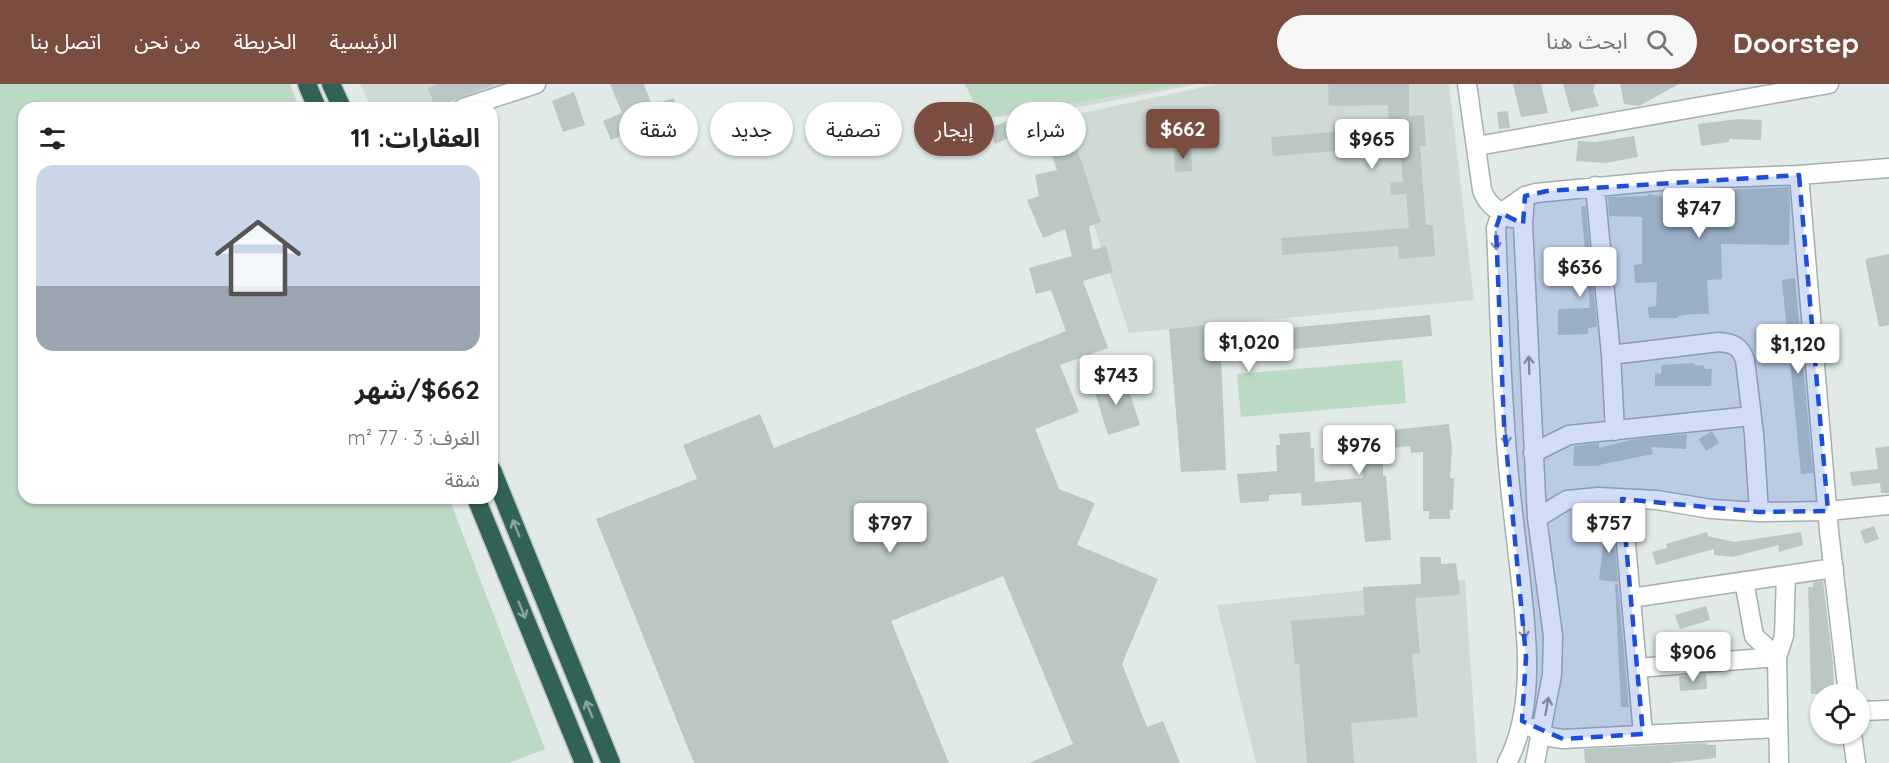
<!DOCTYPE html>
<html lang="ar">
<head>
<meta charset="utf-8">
<style>
	:root { --surface:#fff; --page:#f6f6f6; --text:#222; --muted:#767676; --line:#e0e0e0; --accent:#7a4d40 }
	body { margin:0; font-family:Quicksand,"Noto Sans Arabic",sans-serif; background:var(--page); color:var(--text); direction:rtl; height:100vh; display:flex; flex-direction:column; font-size:22px; white-space:nowrap }
	* { box-sizing:border-box; margin:0 }
	p { font-size:20px; color:var(--muted) }
	.icon { flex:none; width:33px; height:33px; fill:none; stroke:currentColor; stroke-width:2; stroke-linecap:round; stroke-linejoin:round }
	.map { position:relative; flex:1; overflow:hidden; direction:ltr }
	.sheet { position:absolute; left:18px; top:18px; width:480px; height:402px; display:flex; flex-direction:column; background:var(--surface); border-radius:18px; box-shadow:0 2px 4px #0004; direction:rtl }
	.sheet>* { flex:none }
	.guide { position:absolute; left:516px; top:18px; width:570px; height:54px; direction:rtl; display:flex; gap:12px }
	.fabs { position:absolute; left:1810px; top:600px; display:grid; gap:12px }
	.fabs a { display:grid; place-items:center; width:60px; height:60px; border-radius:50%; background:var(--surface); box-shadow:0 2px 4px #0004; font-size:30px }
	.price { position:absolute; translate:-50% -51px; padding:0 14px; border-radius:6px; background:#fff; color:#222; font-size:20px; line-height:39px; filter:drop-shadow(0 2px 3px #0008) }
	.price::after { content:''; position:absolute; left:50%; top:36px; width:18px; height:14px; margin-left:-9px; background:inherit; clip-path:polygon(0 0,100% 0,50% 100%) }
	.price.on { background:var(--accent); color:#fff }
	ul { padding:0; list-style:none }
	li { display:grid; align-content:center; gap:12px; height:318px; padding:0 18px }
	li+li { border-top:2px solid var(--line) }
	li span { display:grid; place-items:center; height:186px; border-radius:18px; color:#555 }
	li>.icon { margin-inline-start:auto }
	span .icon { width:108px; height:108px; fill:#fffc; stroke-width:1 }
	li b { font-size:26px }
	h2 { display:flex; justify-content:space-between; align-items:center; height:72px; padding:0 18px; font-size:26px }
	.chip { padding:0 21px; border-radius:27px; background:var(--surface); box-shadow:0 2px 4px #0004; font-size:21px; line-height:54px }
	.chip.on { background:var(--accent); color:#fff }
	header { display:flex; align-items:center; gap:36px; box-sizing:border-box; height:84px; padding:0 30px; background:var(--accent); color:#fff }
	header strong { font-size:28px }
	nav { display:flex; gap:33px; margin-inline-start:auto; font-size:21px }
	.search { width:420px; height:54px; background:var(--page); display:flex; align-items:center; gap:15px; box-sizing:border-box; padding:0 21px; border-radius:33px; color:var(--muted); font-size:22px }
	.map>svg:first-child { display:block }
</style>
</head>
<body>
<header>
<strong>Doorstep</strong>
<div class="search"><svg class="icon" aria-label="search" viewBox="0 0 24 24"><circle cx="10" cy="10" r="6"/><path d="M15 15l6 6"/></svg>ابحث هنا</div>
<nav><a>الرئيسية</a><a>الخريطة</a><a>من نحن</a><a>اتصل بنا</a></nav>
</header>
<div class="map">
<svg width="1889" height="679" viewBox="0 0 1889 679">
	<rect width="100%" height="100%" fill="#e1eae6"/>
	<path fill="#cfdad5" d="M360,0h148l-65,24h-72z
		M965,0h232l-112,22 -103,13z
		M1217,0h232l25,216 -345,33 -70,-215z
		M1465,496l12,183h-221l-39,-158z"/>
	<path fill="#bcd9c3" d="M0,0h290l9,24h-275v390h425l96,251 -36,14h-509z
		M965,0h219l-202,35z
		M1402,276l4,43 -165,14 -4,-43z"/>
	<path fill="#bac7c2" d="M438,0h55v1l-58,22 -7,-19z
		M610,0h34l8,21 22,-7 6,17 -51,16 1,1 -19,8 -8,-19 19,-8z
		M1328,0h81v32l15,-1 2,31h-6l6,79h7l2,31 -36,3 -1,-13 -116,9 -1,-17 128,-10 -3,-34 -15,1 -1,-12 13,-1 -3,-36 -127,10 -2,-19 118,-9 -1,-23 -59,1z
		M1513,0h28l7,29 -27,4z
		M1563,0h32l-2,7 6,15 -28,6z
		M1620,0h59l-40,22 -15,-2z
		M574,8l11,33 -22,7 -11,-31z
		M1508,27l2,17 -11,1 -2,-17z
		M1738,35l24,1 -1,20 -32,-1v3l-28,4 -3,-22z
		M1008,37l6,14 -19,9 -6,-16z
		M1071,46l30,92 -12,4 4,24 13,-4 7,26 -30,9 25,67 -48,17 19,47 -44,17 24,60 36,14 -18,42 81,34 -36,85 25,63 16,-6 17,42h-151l44,-19 -70,-168 -112,45 58,142h-255l-98,-244 101,-40 -14,-34 77,-31 14,34 292,-117 -15,-41 -15,4 -7,-26 43,-12 -7,-27 -22,9 -16,-38 12,-4 -4,-21 22,-5 -11,-32z
		M1634,52l4,21 -33,6 -29,-2 2,-20 19,1z
		M1174,64h17l1,23 -17,1z
		M1789,103l1,19 -1,39 -68,-1 1,35 -15,1 2,34h-17l-14,2v2h-29l-1,-11 8,-1 1,-24 -22,1 -1,-18 8,-1v-47l-33,-1 -1,-19 39,-1 1,-2 20,4 1,-6z
		M1581,122h5l11,121 -9,1v6l-30,1v-26l32,-1z
		M1889,170v71l-10,2 -14,-68z
		M1795,194l18,195 -12,1 -19,-194z
		M1430,231l2,21 -211,20 5,114 -45,2 -12,-143 50,-5v10z
		M1694,279l2,3 7,-1 2,4h7l-1,17h-56v-13l6,1 1,-9z
		M1124,292l16,49 -32,10 -15,-49z
		M1449,340l3,25 -2,29h4l-1,32h-3v9h-21v-8h-6v-59l-12,1 -1,-7 -27,3v27h3l5,64 -26,2 -4,-40 -59,4 -1,-13 -32,2v6l-29,2 -3,-29 40,-3 -1,-26h4l-1,-11 31,-2 1,16h3l1,34 48,-4 -3,-44 31,-1v-3z
		M1712,347l7,12 -13,8 -7,-12z
		M1687,350l-1,15 -35,-2 2,7 -54,11v1h-26l1,-20 25,-3v5l36,-9z
		M1889,362v47h-8l-1,-10 -28,3 -2,-14 28,-3 -3,-21z
		M1607,425h5l6,73 -19,-2 4,-35h4z
		M1874,442l5,13 -14,5 -5,-13z
		M1707,448l1,4 26,6 67,-10 2,13 -24,7 -1,-7 -45,12 -19,-2v-6l-58,16 -4,-13 15,-4 -1,-4z
		M1420,473h21v7l15,-1 4,32 -45,3 5,55 -8,1 6,63 -67,6 3,40h-47l-8,-100 -4,1 -4,-43 74,-6 -2,-28 58,-3z
		M1823,497l10,83 1,30h-23l-3,-107h5v-5z
		M1615,500h3l11,123h-8z
		M1706,522l4,14 -30,9 -5,-14z
		M1706,590l1,15 -27,2 -1,-15z
		M1707,659v2h9v13l-48,5h-83l-1,-14z"/>
	<g fill="none" stroke-linecap="round" stroke-linejoin="round">
		<g stroke="#a4b1ad" stroke-width="21">
			<path id="minor" d="M1467,0l15,106c6,16 15,20 29,28
				M463,24l73,-24
				M1477,62l352,-62
				M1799,91l90,-7
				M1595,102l16,169 4,76
				M1525,112l-2,28 14,294 16,118 -1,39 -17,88
				M1611,271l108,-13c14,1 21,4 26,18l9,74 5,78
				M1533,369l36,-18 182,-19
				M1622,415l21,235
				M1537,434l30,-18 31,-3 59,3 54,9 48,3 69,-1 61,-6
				M1744,497l10,55 23,21
				M1631,514l203,-30
				M1638,584l139,-11
				M1860,627l29,-1
				M1533,644l17,9 13,2 214,-11
				M1852,650l4,29
				M1507,679c33,-62 17,-149 10,-216 -5,-41 -10,-82 -12,-123 -5,-65 -6,-130 -9,-196l5,-15 24,-17 11,-3 134,-13 129,-5 30,356 19,163
				M1779,679l-2,-106 7,-21 2,-61"/>
		</g>
		<g stroke="#bdc4c2" stroke-width="21">
			<path id="highway" d="M307,0l10,24
				M331,0l11,24
				M492,386l119,293
				M476,414l108,265"/>
		</g>
		<use href="#minor" stroke="#fff" stroke-width="18"/>
		<use href="#highway" stroke="#326257" stroke-width="18"/>
	</g>
	<defs><path id="oneway-shaft" d="M-6 0H5M1.5-3L5.5 0L1.5 3" fill="none" stroke-width="1.6" stroke-linecap="round" stroke-linejoin="round" transform="scale(1.5)"/></defs>
	<g stroke="#919c99">
		<use href="#oneway-shaft" transform="translate(1496 157) rotate(88)"/>
		<use href="#oneway-shaft" transform="translate(1529 281) rotate(-92)"/>
		<use href="#oneway-shaft" transform="translate(1506 352) rotate(85)"/>
		<use href="#oneway-shaft" transform="translate(1524 546) rotate(86)"/>
		<use href="#oneway-shaft" transform="translate(1547 622) rotate(-80)"/>
	</g>
	<g stroke="#88a59e">
		<use href="#oneway-shaft" transform="translate(516 444) rotate(-112)"/>
		<use href="#oneway-shaft" transform="translate(522 526) rotate(68)"/>
		<use href="#oneway-shaft" transform="translate(589 625) rotate(-112)"/>
	</g>
	<path fill="#1d4ed8" fill-opacity="0.2" stroke="#1d4ed8" stroke-width="4.5" stroke-dasharray="12 8" stroke-linejoin="round" d="M1799,91l29,336 -69,1 -137,-13 21,235 -80,5 -41,-18 4,-64 -22,-233 -8,-196 5,-15 22,11 2,-28 22,-5z"/>
</svg>
<div class="fabs">
<a><svg class="icon" aria-label="locate" viewBox="0 0 24 24"><circle cx="12" cy="12" r="6"/><path d="M12 2v4M12 18v4M2 12h4M18 12h4"/></svg></a>
</div>
<b class="price on" style="left:1183px;top:76px">$662</b>
<b class="price" style="left:1372px;top:86px">$965</b>
<b class="price" style="left:1699px;top:155px">$747</b>
<b class="price" style="left:1580px;top:214px">$636</b>
<b class="price" style="left:1249px;top:289px">$1,020</b>
<b class="price" style="left:1798px;top:291px">$1,120</b>
<b class="price" style="left:1116px;top:322px">$743</b>
<b class="price" style="left:1359px;top:392px">$976</b>
<b class="price" style="left:890px;top:470px">$797</b>
<b class="price" style="left:1609px;top:470px">$757</b>
<b class="price" style="left:1693px;top:599px">$906</b>
<div class="guide">
<a class="chip">شراء</a>
<a class="chip on">إيجار</a>
<a class="chip">تصفية</a>
<a class="chip">جديد</a>
<a class="chip">شقة</a>
</div>
<section class="sheet">
<h2>العقارات: 11<svg class="icon" aria-label="filters" viewBox="0 0 24 24"><path d="M4 7h16M4 17h16"/><circle cx="9" cy="7" r="2"/><circle cx="15" cy="17" r="2"/></svg></h2>
<ul>
<li><span style="background:linear-gradient(#c9d6e8 65%,#9aa5b1 0)"><svg class="icon" aria-label="home" viewBox="0 0 24 24"><path d="M3 11l9-7 9 7M6 9v11h12V9"/></svg></span><div><b>$662/شهر</b><p>الغرف: 3 · 77 m²</p><p>شقة</p></div></li>
</ul>
</section>
</div>
</body>
</html>
